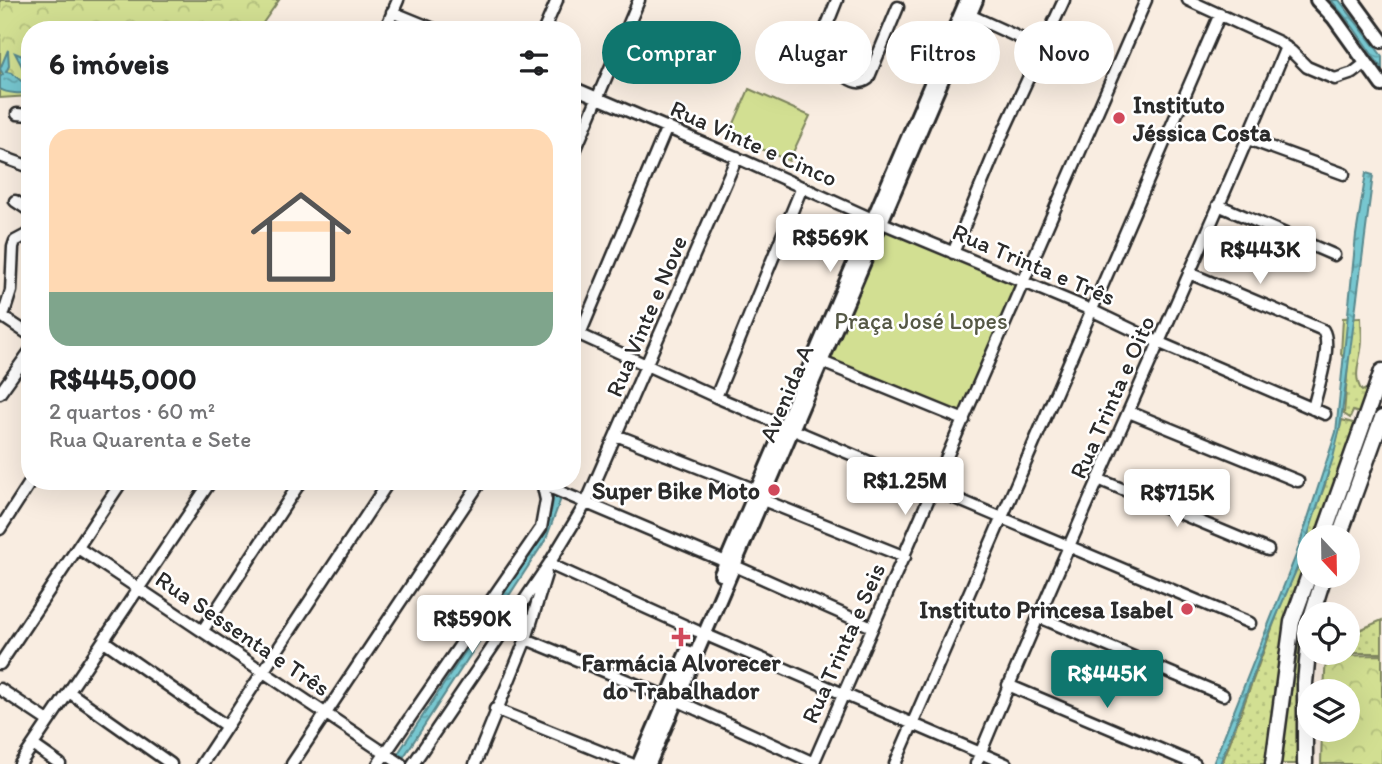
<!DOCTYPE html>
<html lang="pt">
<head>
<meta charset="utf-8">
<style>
	:root { --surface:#fff; --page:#f2f2f2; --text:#202124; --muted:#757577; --line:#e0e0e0; --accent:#0f766e }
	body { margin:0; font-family:Itim,sans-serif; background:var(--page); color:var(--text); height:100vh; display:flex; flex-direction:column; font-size:26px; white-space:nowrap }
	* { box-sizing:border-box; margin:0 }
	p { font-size:23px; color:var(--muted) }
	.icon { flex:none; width:38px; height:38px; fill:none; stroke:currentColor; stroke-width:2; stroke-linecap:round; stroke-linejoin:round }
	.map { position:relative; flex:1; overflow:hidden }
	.sheet { position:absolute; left:21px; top:21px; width:560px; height:469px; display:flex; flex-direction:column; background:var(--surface); border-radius:28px; box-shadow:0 7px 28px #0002 }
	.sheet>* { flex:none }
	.top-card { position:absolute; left:602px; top:21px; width:665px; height:63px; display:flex; gap:14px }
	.needle { width:46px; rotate:158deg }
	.buttons { position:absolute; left:1297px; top:525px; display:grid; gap:14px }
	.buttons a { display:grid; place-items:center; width:63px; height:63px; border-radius:50%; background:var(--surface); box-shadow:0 7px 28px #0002; font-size:35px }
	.price { position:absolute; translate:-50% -60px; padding:0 16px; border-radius:7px; background:#fff; color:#222; font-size:23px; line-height:46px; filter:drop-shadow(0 2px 4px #0008) }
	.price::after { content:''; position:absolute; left:50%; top:42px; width:21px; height:16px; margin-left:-10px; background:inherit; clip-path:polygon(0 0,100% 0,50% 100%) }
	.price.selected { background:var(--accent); color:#fff }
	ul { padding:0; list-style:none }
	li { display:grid; align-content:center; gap:14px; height:371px; padding:0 28px }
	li+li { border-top:2px solid var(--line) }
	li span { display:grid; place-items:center; height:217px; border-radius:21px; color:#555 }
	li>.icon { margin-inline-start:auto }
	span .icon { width:126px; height:126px; fill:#fffc; stroke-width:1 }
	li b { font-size:30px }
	h2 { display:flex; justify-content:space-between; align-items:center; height:84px; padding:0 28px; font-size:30px }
	.tag { padding:0 24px; border-radius:32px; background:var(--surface); box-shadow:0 7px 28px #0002; font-size:24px; line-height:63px }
	.tag.selected { background:var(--accent); color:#fff }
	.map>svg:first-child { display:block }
</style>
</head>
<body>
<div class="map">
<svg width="1382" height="764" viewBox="0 0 1382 764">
	<defs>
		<pattern id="grass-dots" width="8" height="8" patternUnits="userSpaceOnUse" patternTransform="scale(1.75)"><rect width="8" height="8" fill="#d2df92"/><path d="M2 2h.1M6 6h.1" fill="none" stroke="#b4c07e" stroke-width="1.8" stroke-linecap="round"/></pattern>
		<pattern id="forest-crowns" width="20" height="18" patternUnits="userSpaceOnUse" patternTransform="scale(1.75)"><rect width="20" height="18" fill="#d2df92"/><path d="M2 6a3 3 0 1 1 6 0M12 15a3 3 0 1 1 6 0" fill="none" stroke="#b4c07e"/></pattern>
		<pattern id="water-ripples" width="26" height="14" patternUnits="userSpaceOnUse" patternTransform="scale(1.75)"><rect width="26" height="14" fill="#77c7d0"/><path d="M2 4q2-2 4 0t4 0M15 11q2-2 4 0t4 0" fill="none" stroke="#62a2a9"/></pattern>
	</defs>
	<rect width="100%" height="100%" fill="#f9ede1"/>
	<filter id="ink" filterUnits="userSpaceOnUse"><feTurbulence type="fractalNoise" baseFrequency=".0143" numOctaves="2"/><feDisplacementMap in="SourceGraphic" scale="14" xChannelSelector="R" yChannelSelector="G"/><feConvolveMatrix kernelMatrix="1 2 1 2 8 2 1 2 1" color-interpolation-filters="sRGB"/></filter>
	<g filter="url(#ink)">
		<path fill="url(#grass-dots)" stroke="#7e855e" stroke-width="2" d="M1361,317c0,8 1,15 1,23 0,18 -11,35 0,51l8,-4 -11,26 -6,-2 -3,7 -6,-4 4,-49 -7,-11 2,-36z
			M1342,420l18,5 -41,112h-10v28l-20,55 -19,144h-48l103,-279z
			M1307,618l-1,146h-26l18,-119z
			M1382,620v33h-60h26v-18z"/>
		<path fill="url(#forest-crowns)" stroke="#7e855e" stroke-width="2" d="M0,0h279l-21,30h-228v66l-30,2z
			M1382,655v109h-61l1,-34h26v-39h-24l2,-35z"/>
		<path fill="#d2df92" stroke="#7e855e" stroke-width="2" d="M749,89l61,27 -21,45 -60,-26z
			M880,222l143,59 -60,139 -142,-61z"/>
		<path fill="url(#water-ripples)" stroke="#59898e" stroke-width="2" d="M1331,0h8l43,56v13l-29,-42z
			M8,50l1,16 -3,6 6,1 9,8 5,-1v-6l-11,-21 15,6v32c-7,4 -24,2 -30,-2v-12l3,-3 -3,-5z
			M1366,173l7,2 -33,253 -7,30 -35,108 -30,70 -48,128h-7l83,-209 40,-123 20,-197z
			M550,481h5l5,20 -14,38 -147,225h-8l138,-209c13,-22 31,-47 21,-74z"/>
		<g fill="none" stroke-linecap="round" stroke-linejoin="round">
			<g stroke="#2b2b2b" stroke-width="15">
				<path id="minor" d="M837,0l-14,35v6c6,15 26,52 45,38l30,-72
					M1188,0l91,42 13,10 15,15 28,12 18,-6 13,-10
					M392,12l44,18
					M963,12l79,36
					M385,30l13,-30
					M544,30l13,-30
					M572,87l159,68 137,62 223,93 69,33 165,71
					M17,114l13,1
					M1248,139l96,35
					M0,156l30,11
					M572,158l67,-158
					M15,201l15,10
					M1218,205l116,50
					M953,253l49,-118 62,-135
					M1189,273l134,57c10,16 -6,60 -10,79
					M0,315l30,20
					M3,316l8,-25 2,-44 2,-6 15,-8
					M572,331l144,66 534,226
					M580,334l87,-207
					M822,362l142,58
					M0,393l30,-42
					M716,397l86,-210
					M1129,412l169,69
					M616,435l140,55
					M1098,479l170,71
					M544,485l182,77 146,65
					M763,500l142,57
					M0,529l31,-48
					M78,548l323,216
					M549,564l148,67
					M1039,617l184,78
					M203,630l98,-149
					M704,634l302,130
					M526,639l141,58
					M104,641l122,85
					M0,664l122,-183
					M1008,685l187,79
					M0,689l48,32
					M69,692l102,72
					M676,700l138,63
					M495,709l136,55
					M33,745l27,19
					M20,764l191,-283
					M202,764l187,-283
					M292,764l189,-283
					M378,764l163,-236 5,-28 -4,-18
					M413,764l136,-200 37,-61 151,-346
					M475,764l51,-125 20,-65
					M813,764l333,-764
					M895,764l325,-750
					M976,764c99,-241 211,-476 310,-717"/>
			</g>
			<g stroke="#2b2b2b" stroke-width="18">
				<path id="major" d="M1317,0l17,18 48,67
					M1352,0l30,41
					M721,574l246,-574
					M639,764l48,-112
					M649,764l327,-764"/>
			</g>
			<g stroke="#2b2b2b" stroke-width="19">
				<path id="highway" d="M1323,537l59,-166
					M1339,537l43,-119
					M1312,614l12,-38
					M1273,764l19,-142 17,-47
					M1305,764v-81l4,-42"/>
			</g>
			<use href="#minor" stroke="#fff" stroke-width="10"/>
			<use href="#major" stroke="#fff" stroke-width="12"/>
			<use href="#highway" stroke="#fff" stroke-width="14"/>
		</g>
	</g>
	<g fill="#d1495b" stroke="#fff" stroke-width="2.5">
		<circle cx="1119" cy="118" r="7"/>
		<circle cx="774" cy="490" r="7"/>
		<circle cx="1187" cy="609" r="7"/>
		<path d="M677.5 626.5h7v7h7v7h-7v7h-7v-7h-7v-7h7z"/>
	</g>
	<g text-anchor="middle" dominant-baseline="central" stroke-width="5" stroke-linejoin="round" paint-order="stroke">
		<g font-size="24" font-weight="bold" fill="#2b2b2b" stroke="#fff" text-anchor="end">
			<text x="1133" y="104" text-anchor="start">Instituto<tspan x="1133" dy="28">Jéssica Costa</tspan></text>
			<text x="760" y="490">Super Bike Moto</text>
			<text x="1173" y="609">Instituto Princesa Isabel</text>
			<text x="681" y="662" text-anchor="middle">Farmácia Alvorecer<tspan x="681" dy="28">do Trabalhador</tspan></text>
		</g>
		<g font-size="24" fill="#2b2b2b" stroke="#fff">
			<text transform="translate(754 143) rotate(24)">Rua Vinte e Cinco</text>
			<text transform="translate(1034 264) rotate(23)">Rua Trinta e Três</text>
			<text transform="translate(646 316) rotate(-67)">Rua Vinte e Nove</text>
			<text transform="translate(786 393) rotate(-67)">Avenida A</text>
			<text transform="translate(1112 397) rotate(-66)">Rua Trinta e Oito</text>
			<text transform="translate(243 633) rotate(34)">Rua Sessenta e Três</text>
			<text transform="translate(843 643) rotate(-66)">Rua Trinta e Seis</text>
		</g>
		<g font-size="24" fill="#555845" stroke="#fff">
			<text x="921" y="320">Praça José Lopes</text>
		</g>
	</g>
</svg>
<div class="buttons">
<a><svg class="needle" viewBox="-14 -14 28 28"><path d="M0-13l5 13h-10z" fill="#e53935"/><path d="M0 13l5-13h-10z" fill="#757577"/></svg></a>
<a><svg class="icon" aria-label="locate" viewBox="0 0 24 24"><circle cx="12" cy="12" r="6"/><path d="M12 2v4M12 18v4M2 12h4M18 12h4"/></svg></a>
<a><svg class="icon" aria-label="layers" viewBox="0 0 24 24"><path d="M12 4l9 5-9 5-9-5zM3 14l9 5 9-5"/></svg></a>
</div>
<b class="price" style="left:830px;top:274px">R$569K</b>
<b class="price" style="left:1260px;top:286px">R$443K</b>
<b class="price" style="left:905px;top:517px">R$1.25M</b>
<b class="price" style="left:1177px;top:529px">R$715K</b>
<b class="price" style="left:472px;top:655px">R$590K</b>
<b class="price selected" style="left:1107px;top:710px">R$445K</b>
<div class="top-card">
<a class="tag selected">Comprar</a>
<a class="tag">Alugar</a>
<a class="tag">Filtros</a>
<a class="tag">Novo</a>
</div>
<section class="sheet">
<h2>6 imóveis<svg class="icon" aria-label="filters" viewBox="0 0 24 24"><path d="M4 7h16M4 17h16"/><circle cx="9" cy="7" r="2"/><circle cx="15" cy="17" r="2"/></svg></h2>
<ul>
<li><span style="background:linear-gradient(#ffd9b3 75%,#7fa58c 0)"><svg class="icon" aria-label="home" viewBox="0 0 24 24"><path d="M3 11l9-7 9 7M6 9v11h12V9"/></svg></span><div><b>R$445,000</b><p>2 quartos · 60 m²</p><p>Rua Quarenta e Sete</p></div></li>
</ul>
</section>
</div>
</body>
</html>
